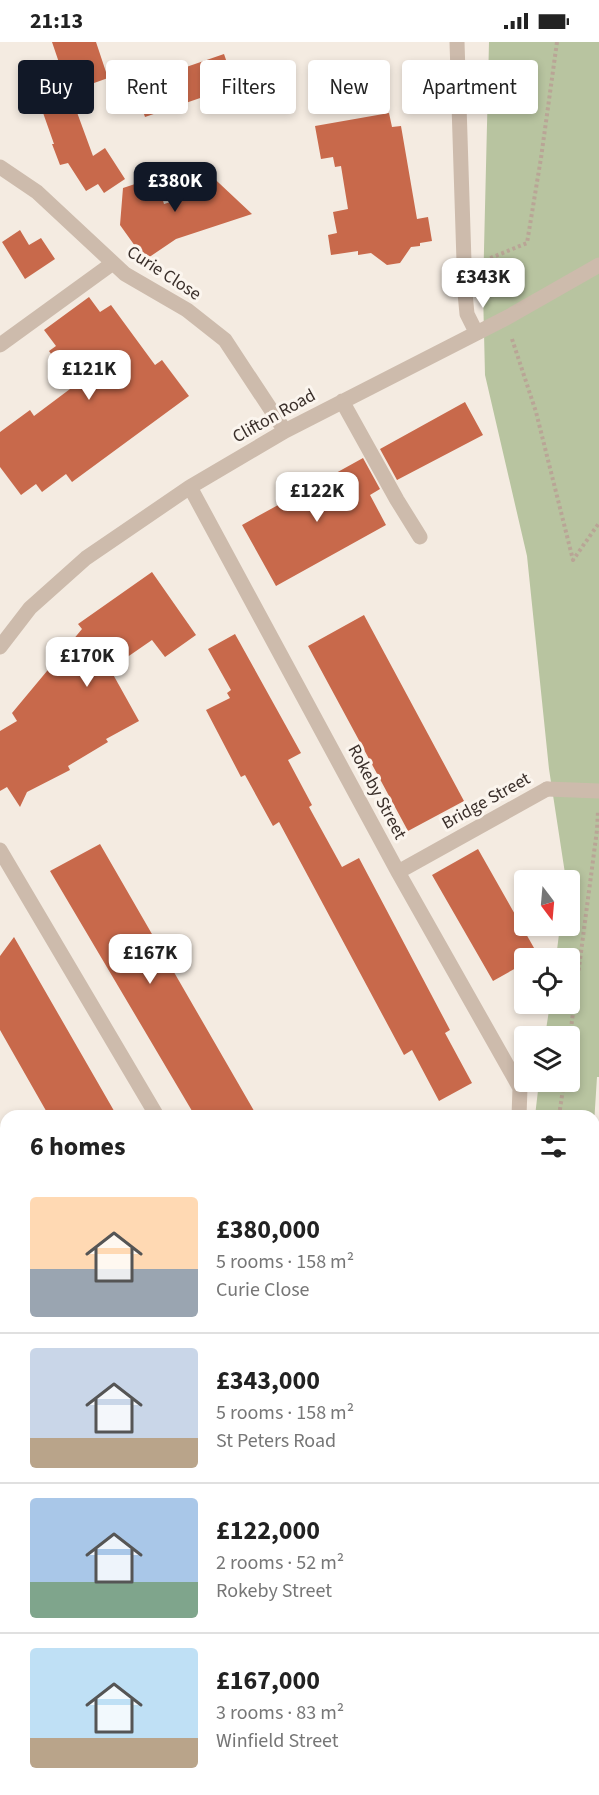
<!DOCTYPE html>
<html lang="en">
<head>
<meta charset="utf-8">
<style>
	:root { --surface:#fff; --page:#f6f6f6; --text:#222; --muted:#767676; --line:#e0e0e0; --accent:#111827 }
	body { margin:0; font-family:"Source Sans 3",sans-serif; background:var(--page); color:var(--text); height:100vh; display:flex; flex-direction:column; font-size:22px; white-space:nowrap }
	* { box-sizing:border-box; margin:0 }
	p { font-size:20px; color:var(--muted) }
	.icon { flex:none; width:33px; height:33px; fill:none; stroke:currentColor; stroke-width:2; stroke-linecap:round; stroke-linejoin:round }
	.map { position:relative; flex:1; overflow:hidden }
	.drawer { position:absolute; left:0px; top:1068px; width:600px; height:686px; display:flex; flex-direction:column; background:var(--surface); border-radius:18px 18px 0 0; box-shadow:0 3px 9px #0003 }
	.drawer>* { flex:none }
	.banner { position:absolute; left:18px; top:18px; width:564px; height:54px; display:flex; gap:12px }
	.needle { width:39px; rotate:164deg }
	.tools { position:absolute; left:514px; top:828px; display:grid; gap:12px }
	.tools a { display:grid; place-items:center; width:66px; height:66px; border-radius:6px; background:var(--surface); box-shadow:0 3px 9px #0003; font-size:30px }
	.price { position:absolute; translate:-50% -51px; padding:0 14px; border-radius:12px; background:#fff; color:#222; font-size:20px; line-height:39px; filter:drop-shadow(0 2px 3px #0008) }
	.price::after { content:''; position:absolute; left:50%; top:36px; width:18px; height:14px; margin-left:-9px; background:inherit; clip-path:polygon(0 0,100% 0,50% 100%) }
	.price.selected { background:var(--accent); color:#fff }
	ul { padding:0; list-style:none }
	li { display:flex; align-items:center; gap:18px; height:150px; padding:0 30px }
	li+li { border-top:2px solid var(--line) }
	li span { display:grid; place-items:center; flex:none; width:168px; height:120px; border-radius:6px; color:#555 }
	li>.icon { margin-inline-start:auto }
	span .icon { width:72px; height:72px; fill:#fffc; stroke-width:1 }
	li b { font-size:26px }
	h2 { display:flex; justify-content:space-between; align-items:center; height:72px; padding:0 30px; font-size:26px }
	.tag { padding:0 21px; border-radius:6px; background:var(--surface); box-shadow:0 3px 9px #0003; font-size:21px; line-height:54px }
	.tag.selected { background:var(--accent); color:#fff }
	.status { display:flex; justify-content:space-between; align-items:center; height:42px; padding:0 30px; background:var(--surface); direction:ltr }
	.status svg { height:16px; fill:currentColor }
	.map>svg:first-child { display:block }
</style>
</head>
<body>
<div class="status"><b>21:13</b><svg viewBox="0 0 49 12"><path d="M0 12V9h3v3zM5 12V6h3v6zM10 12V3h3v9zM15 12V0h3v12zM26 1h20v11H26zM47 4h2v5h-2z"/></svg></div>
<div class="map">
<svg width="599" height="1753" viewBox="0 0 599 1753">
	<rect width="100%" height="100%" fill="#f4ebe1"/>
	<path fill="#b8c4a0" d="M489,0h110v1035h-2l-3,47v-8h-59l4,-34h31v-46h-25l5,-32h20v-46h-14l4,-32h10v-46h-4l-17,-111 -22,-213 -42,-181 -2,-84z
		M594,1142l2,14 3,1v456h-5z
		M441,1748h44l-1,5h-43z"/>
	<path fill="#c8694b" d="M52,0h44l12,36 -39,14z
		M224,12l11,32 -90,31 -11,-32z
		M71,54l22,60 12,-8 20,31 -21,14 -6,-9 -12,7 -18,-28 -8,2 -8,-21h2l-13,-37z
		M389,71l3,14 9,-1 16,93 11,-2 4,24 -12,2v3l-9,1 -11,16 -13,2 -16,-12 -13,2v-4l-27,4 -3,-20 9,-2 -4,-21 15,-3 -7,-43 -6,1 -2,-10 -12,2 -6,-33z
		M203,126l49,46 -76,25 -31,21 -25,-35 3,-37 33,-11 8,27 33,-10z
		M20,188l9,15 12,-7 14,21 -30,20 -23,-37z
		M89,255l11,15 11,-7 44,60 7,-5 27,36 -117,86 -6,-8 -24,18 -6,-8 -15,11 -21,-28v-35l30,-22 4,6 40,-30 -25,-35 7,-5 -12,-16z
		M465,360l18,33 -86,45 -17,-31z
		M363,416l17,31 -10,6 16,30 -110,61 -34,-61z
		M152,530l44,63 -31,22 -13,-17 -42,29 29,52 -33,18 2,3 -40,24 2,4 -43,22 -7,15 -13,-20 -7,4v-60l17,-10 -5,-8 70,-84 -4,-5z
		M364,573l100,186 -56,30 -100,-185z
		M235,592l66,119 -13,7 24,45 -3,2 33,60 17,-9 91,172 -5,3 27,50 -33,18 -27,-51 -8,5 -125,-233 -6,4 -28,-51 -4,2 -35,-67 24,-12 -3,-5 4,-3 -23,-41z
		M100,802l157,272h-62l-145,-245z
		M478,807l60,106 -5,3h-8v5l-32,18 -61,-106z
		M14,895l103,179h-68l-49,-86v-74z"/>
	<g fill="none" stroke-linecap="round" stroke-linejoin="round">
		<path stroke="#b9a596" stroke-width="4" stroke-dasharray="3 3" stroke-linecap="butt" d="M486,220l2,-3 39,-16 14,-85 16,-116
			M512,297l24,73 37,148 26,-37
			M570,994l27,-206 1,-19
			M559,1074l5,-34
			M594,1170l5,-2
			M465,1753l1,-5"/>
		<path stroke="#cdbbac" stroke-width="15" d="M457,0l8,251 2,21 9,18
			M0,125l37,25 88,82 62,36 38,30 60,91
			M0,303l113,-82
			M342,359l55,99 23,37
			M190,445l208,385 122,216 -1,28
			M0,605l30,-39 56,-50 104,-71 95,-56 223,-114 91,-52
			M0,808l157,266
			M398,830l149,-83
			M594,1135l5,1
			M0,1686l6,10
			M36,1748l4,5
			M275,1753v-5"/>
		<path stroke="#cdbbac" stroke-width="15" d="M547,747l52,2"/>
	</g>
	<g text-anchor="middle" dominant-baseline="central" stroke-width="6" stroke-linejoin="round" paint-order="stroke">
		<g font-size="18" fill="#3b302b" stroke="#fbf5ee">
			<text transform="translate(164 231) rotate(33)">Curie Close</text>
			<text transform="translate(274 374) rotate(-29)">Clifton Road</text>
			<text transform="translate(377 750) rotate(62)">Rokeby Street</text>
			<text transform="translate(486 759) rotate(-29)">Bridge Street</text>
		</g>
	</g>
</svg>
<div class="tools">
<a><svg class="needle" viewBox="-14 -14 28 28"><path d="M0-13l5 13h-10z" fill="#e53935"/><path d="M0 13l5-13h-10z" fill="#767676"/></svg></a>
<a><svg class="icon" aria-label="locate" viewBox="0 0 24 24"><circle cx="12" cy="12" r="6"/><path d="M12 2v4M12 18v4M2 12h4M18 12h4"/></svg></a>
<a><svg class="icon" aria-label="layers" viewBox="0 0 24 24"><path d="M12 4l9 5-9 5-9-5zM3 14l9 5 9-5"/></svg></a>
</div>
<b class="price selected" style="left:175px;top:171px">£380K</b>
<b class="price" style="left:483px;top:267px">£343K</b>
<b class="price" style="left:89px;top:359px">£121K</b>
<b class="price" style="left:317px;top:481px">£122K</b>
<b class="price" style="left:87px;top:646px">£170K</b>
<b class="price" style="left:150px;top:943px">£167K</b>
<div class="banner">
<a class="tag selected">Buy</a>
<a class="tag">Rent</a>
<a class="tag">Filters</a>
<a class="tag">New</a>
<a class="tag">Apartment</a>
</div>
<section class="drawer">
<h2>6 homes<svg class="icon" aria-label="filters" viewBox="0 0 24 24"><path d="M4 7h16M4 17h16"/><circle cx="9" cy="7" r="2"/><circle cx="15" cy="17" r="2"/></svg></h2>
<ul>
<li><span style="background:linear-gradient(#ffd9b3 60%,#9aa5b1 0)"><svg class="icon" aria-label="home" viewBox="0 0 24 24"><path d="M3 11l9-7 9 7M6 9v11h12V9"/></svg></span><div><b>£380,000</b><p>5 rooms · 158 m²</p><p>Curie Close</p></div></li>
<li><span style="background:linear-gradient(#c9d6e8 75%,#b9a48a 0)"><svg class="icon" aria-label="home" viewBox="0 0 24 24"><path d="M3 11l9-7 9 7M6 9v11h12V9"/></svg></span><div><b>£343,000</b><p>5 rooms · 158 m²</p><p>St Peters Road</p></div></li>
<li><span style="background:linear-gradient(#a9c7e8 70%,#7fa58c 0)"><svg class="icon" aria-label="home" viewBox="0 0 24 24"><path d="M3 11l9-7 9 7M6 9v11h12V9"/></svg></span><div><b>£122,000</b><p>2 rooms · 52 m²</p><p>Rokeby Street</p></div></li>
<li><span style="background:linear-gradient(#bfe0f5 75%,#b9a48a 0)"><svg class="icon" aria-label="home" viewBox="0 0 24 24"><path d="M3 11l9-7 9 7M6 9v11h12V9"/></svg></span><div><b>£167,000</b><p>3 rooms · 83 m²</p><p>Winfield Street</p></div></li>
</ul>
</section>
</div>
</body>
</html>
